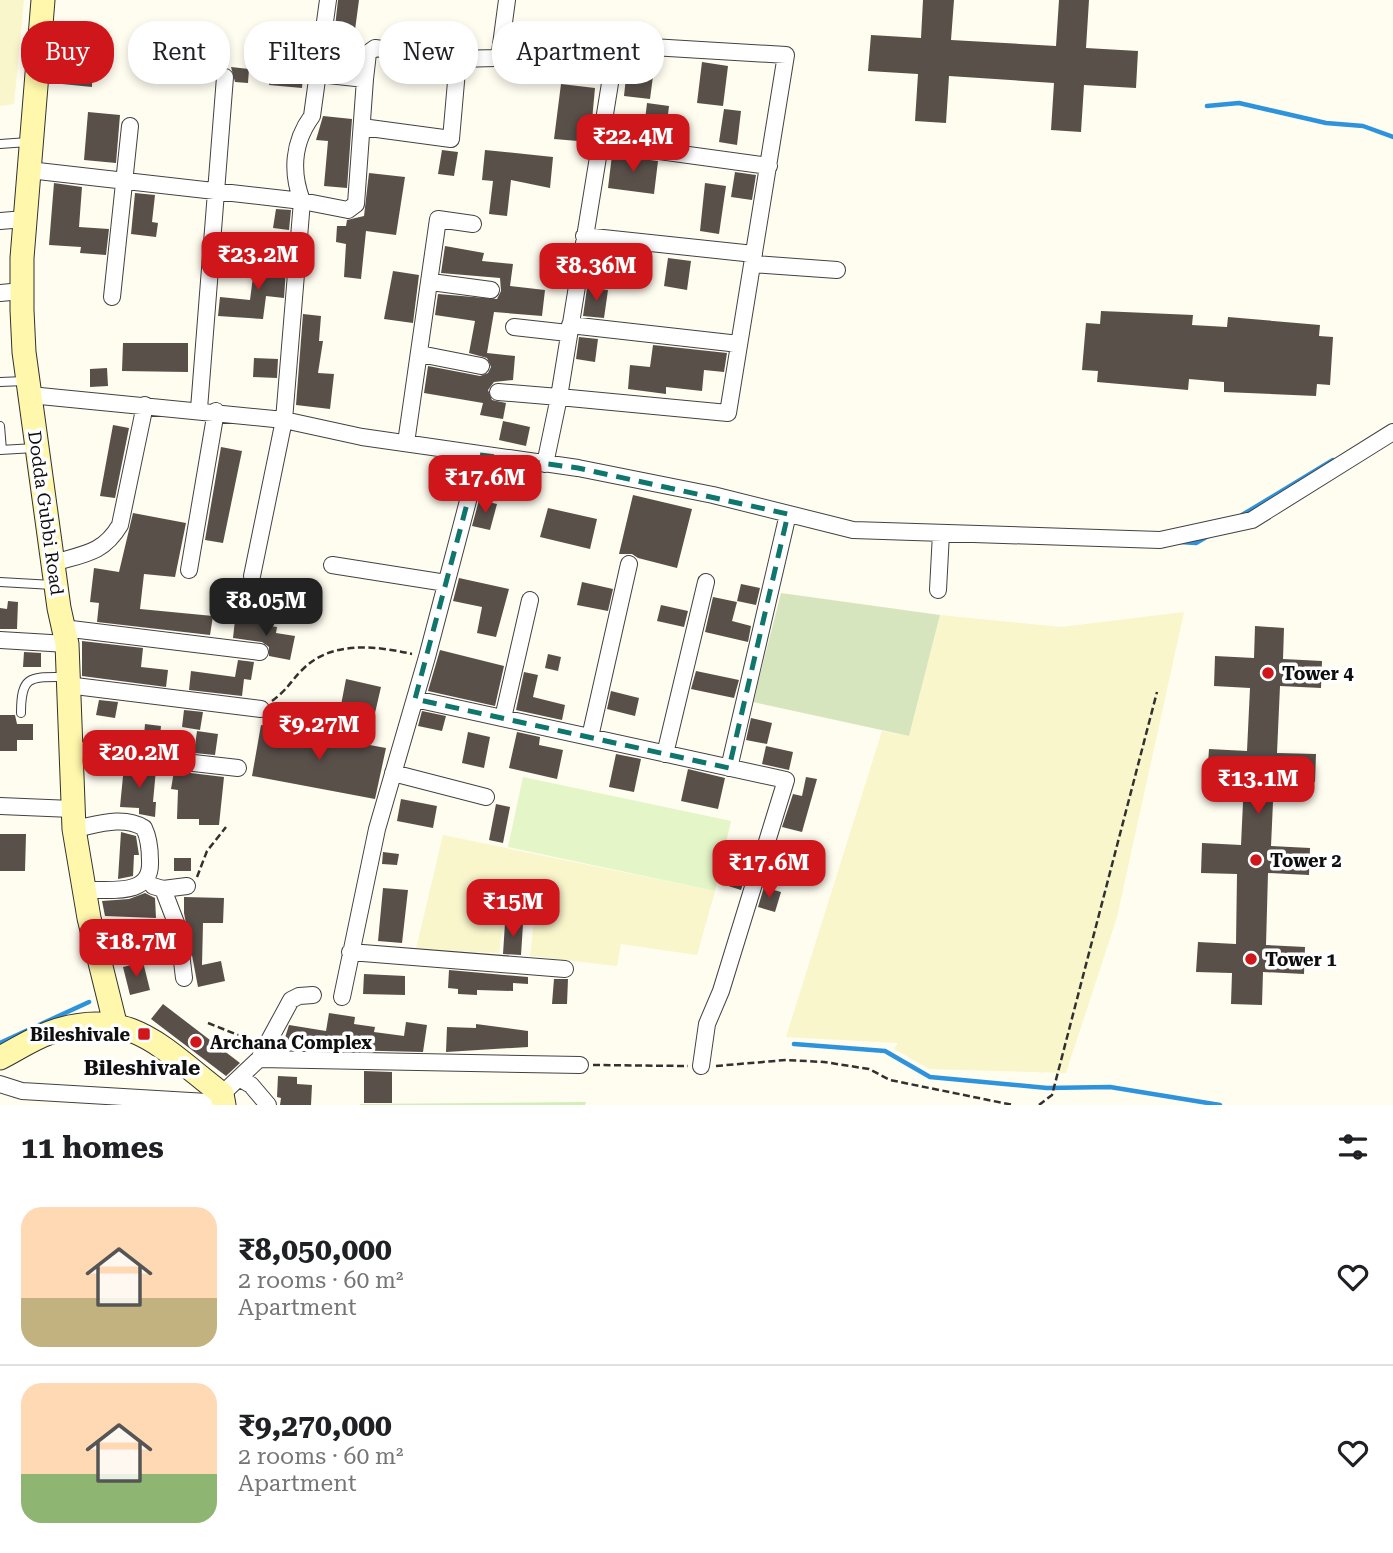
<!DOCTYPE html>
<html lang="en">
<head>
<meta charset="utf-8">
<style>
	:root { --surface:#fff; --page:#f6f6f6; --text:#202124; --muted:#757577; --line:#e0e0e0; --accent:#cf161b }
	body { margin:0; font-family:"Roboto Serif",serif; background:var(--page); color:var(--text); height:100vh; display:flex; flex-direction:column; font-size:26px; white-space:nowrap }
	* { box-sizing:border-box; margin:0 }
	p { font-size:23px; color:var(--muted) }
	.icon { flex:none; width:38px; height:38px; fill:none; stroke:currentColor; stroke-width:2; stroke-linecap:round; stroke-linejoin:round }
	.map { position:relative; height:1105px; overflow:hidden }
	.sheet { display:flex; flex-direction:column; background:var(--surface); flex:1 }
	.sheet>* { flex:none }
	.guide { position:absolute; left:21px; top:21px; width:700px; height:63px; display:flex; gap:14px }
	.price { position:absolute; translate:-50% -60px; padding:0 16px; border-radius:14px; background:var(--accent); color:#fff; font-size:23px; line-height:46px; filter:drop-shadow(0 2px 4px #0008) }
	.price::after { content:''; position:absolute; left:50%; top:42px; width:21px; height:16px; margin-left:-10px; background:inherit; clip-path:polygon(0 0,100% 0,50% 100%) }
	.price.active { background:#222; color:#fff }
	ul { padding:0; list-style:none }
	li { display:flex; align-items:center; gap:21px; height:175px; padding:0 21px }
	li+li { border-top:2px solid var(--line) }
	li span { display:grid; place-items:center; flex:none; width:196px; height:140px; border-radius:21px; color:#555 }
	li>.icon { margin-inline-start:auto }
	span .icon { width:84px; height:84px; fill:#fffc; stroke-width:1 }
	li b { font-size:30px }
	h2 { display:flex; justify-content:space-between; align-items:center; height:84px; padding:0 21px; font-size:30px }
	.chip { padding:0 24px; border-radius:28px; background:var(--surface); box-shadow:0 4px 10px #0003; font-size:24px; line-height:63px }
	.chip.active { background:var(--accent); color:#fff }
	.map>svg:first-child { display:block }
</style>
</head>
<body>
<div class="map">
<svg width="1393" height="1105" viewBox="0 0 1393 1105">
	<rect width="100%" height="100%" fill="#fffcf0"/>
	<path fill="#f9f6cc" d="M0,0h24l-10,104 -14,2z
		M1184,612l-67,305 -51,156 -137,-4 -35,-20 4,-6 -112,-6 96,-306 27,5 31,-121 121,12z
		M443,835l272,56 -18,64 -76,-11 -4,22 -87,-10 4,-36 -30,-3 -5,36 -83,-4z"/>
	<path fill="#d1efb5" d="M586,1102l-1,3h-225v-1z"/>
	<path fill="#d7e5be" d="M781,593l159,22 -31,121 -156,-34z"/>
	<path fill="#e4f5c7" d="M523,777l208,44 -16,70 -207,-44z"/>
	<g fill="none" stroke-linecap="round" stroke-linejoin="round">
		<path stroke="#2d93dc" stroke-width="4.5" d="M1207,106l32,-3 87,20 37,3 30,11
			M1242,515l91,-55
			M1180,542l16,1 12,-7
			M39,1025l50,-23
			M0,1043l28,-13
			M794,1044l91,7 45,26 117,11 63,-1 110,18"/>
	</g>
	<path fill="#59504a" d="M338,0h21l-4,30 -20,-3z
		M923,0h31l-3,40 105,6 3,-46h30l-3,48 52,3 -2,37 -52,-3 -3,47 -30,-2 3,-47 -105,-7 -3,47 -31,-2 3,-47 -50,-3 3,-36 50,3z
		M63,34l30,3 -1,50 -30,-3z
		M345,47l14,1 -3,19 -26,-2 2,-15 13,1z
		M628,58l27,3 -5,38 -26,-3z
		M272,61l32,4 -2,23 -33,-3z
		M702,62l26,4 -5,40 -26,-3z
		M231,67l18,2 -1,14 -13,-1z
		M561,84l34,4 -5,54 -36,-3z
		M647,103l22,3 -4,34 -22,-3z
		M724,109l17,2 -4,34 -18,-3z
		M88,112l32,3 -4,48 -32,-3z
		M323,116l29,3 -5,69 -23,-2 4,-45 -12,-1z
		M442,150l16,2 -4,24 -16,-2z
		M485,150l68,7 -3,31 -39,-8 -4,36 -18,-2 4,-33 -11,-1z
		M612,155l46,6 -4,33 -46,-6z
		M735,172l21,3 -4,25 -21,-3z
		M369,173l36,4 -9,58 -30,-4 -5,48 -17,-2 2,-33 -10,-2 1,-16h9l1,-6 17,-4z
		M54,183l28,4 -3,40 30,2 -3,26 -26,-2 1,-6 -32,-2z
		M705,183l21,3 -7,48 -19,-3z
		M135,193l20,2 -3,27 6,1 -2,14 -25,-3z
		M276,209l15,1 -2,20 -16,-2z
		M445,246l39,7 -2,8 31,3 -3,22 35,4 -3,26 -48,-4 -7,41 28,3 -2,24 -19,2 -6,8 4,10 14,3 -3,16 -23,-4 3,-12 -59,-10 4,-27 52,10 8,-3 3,-6 -4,-9 -18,-5 6,-32 -40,-6 3,-21 59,5 4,-8 -1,-13 -59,-5z
		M273,253l14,1 -3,44 -18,-2 -3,23 -45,-3 2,-19 30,3 4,-31 18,2z
		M668,258l23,3 -4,29 -23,-4z
		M393,271l26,4 -6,48 -29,-4z
		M587,288l21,2 -4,28 -21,-2z
		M1101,311l92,4 -1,10 35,2 1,-10 92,8 -1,11 14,1 -3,48 -13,-1 -1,12 -92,-4v-10l-35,-3 -1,11 -91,-8 1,-11 -16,-1 4,-47 14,1z
		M303,314l18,2 -2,25h4l-5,32 16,1 -4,35 -34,-4z
		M579,337l19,2 -3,23 -19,-3z
		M123,343h65v29l-66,-1z
		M653,345l74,8 -3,19 -20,-2 -2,21 -36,-4v7l-38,-5 2,-24 20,2z
		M254,358l24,1 -1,19 -24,-1z
		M107,368l1,18 -18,1v-18z
		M503,421l27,6 -4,19 -27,-6z
		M113,425l16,3 -14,70 -15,-2z
		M221,447l21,4 -19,92 -18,-3z
		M633,495l59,14 -15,59 -39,-10 -6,-4h-13z
		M479,500l18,4 -7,26 -18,-4z
		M548,508l49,11 -7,30 -50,-12z
		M133,513l53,10 -11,54 -31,-3 -4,35 73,7 -3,19 -113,-13 2,-19 -9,-1 4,-34 25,4z
		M459,578l50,11 -13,48 -19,-4 5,-26 -29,-6z
		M582,582l31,7 -5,22 -31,-6z
		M741,584l19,4 -4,17 -19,-4z
		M713,597l24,5 -5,19 19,5 -3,16 -43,-10z
		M8,601l10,1 -1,27h-17v-21l7,1z
		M661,605l27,6 -4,16 -27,-6z
		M235,620l42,7 -1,6 19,3 -5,24 -21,-4v-9l-7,-5 -29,-4z
		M1255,626l29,2 -1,31 39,2 -1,27 -41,-2 -3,67 39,1 -1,28 -41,-2 -3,66 39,2 -1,27 -41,-2 -2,72 39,2 -1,27 -41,-2 -1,33 -31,-1 1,-31 -36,-1 2,-30 38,2 1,-70 -36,-1 1,-30 39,2 3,-64 -37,-2 2,-30 38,2 3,-63 -36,-2 1,-30 39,2z
		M82,641l61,7 -2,19 27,3 -2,17 -84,-11z
		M440,650l64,16 -9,40 -67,-15z
		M24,652l17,1v14h-18z
		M548,654l13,3 -3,14 -13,-3z
		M238,660l16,2 -3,18 -7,-1 -2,17 -53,-6 2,-19 44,6z
		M696,671l43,9 -5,18 -43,-9z
		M524,672l14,3 -5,22 32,8 -3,15 -46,-10z
		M346,679l35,8 -6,26 -34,-8z
		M611,691l28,7 -4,18 -28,-7z
		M99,700l19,2 -3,16 -19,-3z
		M184,710l19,2 -3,18 -18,-3z
		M422,711l24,5 -4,15 -24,-5z
		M0,715h15l2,9h16v16h-16v11h-17z
		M751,718l21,5 -5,21 -21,-4z
		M145,724l16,2 -2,22 -16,-1z
		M261,725l125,23 -11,51 -123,-23z
		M197,731l21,3 -3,21 -21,-2z
		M468,732l22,5 -6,31 -22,-5z
		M517,732l23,5 -1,8 24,5 -6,29 -48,-11z
		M766,746l27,6 -4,18 -27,-6z
		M616,754l25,5 -7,33 -25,-5z
		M124,766l32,3 -3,33h3l-1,15 -16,-3v-6l-19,-1z
		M688,769l37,9 -7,31 -37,-8z
		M174,771l50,6 -5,48h-20v-6h-22l1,-29 -7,-1z
		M806,777l11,2 -15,53 -20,-5 11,-33 9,2z
		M401,799l36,7 -4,22 -36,-7z
		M496,804l14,3 -7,36 -14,-3z
		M121,832l15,4 3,19h-5l-1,21 -15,3z
		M0,834h26l-1,37h-25z
		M735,846l18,6 -12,38 -19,-6z
		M383,852l16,2 -2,11 -15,-1z
		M174,858h17v13h-17z
		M764,887l17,5 -6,20 -17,-5z
		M383,888l25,2 -6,53 -24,-2z
		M145,893l10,5 1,20 -51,-2 -3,-15 27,-2z
		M184,897l40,1 -1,25h-20l-1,42 19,-4 4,20 -27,6 -14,-74z
		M505,923l18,1 -2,31 -18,-1z
		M143,962l7,28 -20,5 -7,-28z
		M449,970l79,7v7l-15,-1v8l-36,-1v5l-19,-1v-5l-10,-1z
		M364,974l41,2v19l-42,-1z
		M554,979h14l-1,25h-15z
		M163,1004l77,59 -14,13 -75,-57z
		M329,1013l26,4 -1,7 21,3 -1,5 30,4 2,-14 21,3 -4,27 -81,-2 -22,-4 -3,4 -34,-6 6,-19 37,6z
		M476,1024l52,7v16l-82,5 1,-25 29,1z
		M364,1071l28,1v31h-28z
		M278,1076l19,1v7l15,1 -1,20h-31l1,-7 -4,-1z"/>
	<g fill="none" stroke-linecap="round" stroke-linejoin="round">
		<g stroke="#424242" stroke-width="10">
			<path id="lane" d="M0,144l28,-2
				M0,382l25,-1
				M0,426l2,24
				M0,450l35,-2
				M0,582l53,3
				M21,713c0,-39 10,-36 46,-36"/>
		</g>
		<g stroke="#424242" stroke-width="18">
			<path id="street" d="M319,74l46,5 3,-26 7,-5 83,11 37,-1 5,-6 7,-52
				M362,127l89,12 7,-80
				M601,143l168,23
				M29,170l273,31 46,9 8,-6 9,-125
				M0,221l25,-2
				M584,236l170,18
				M753,264l84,6
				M431,282l60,8
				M0,293l22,-2
				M112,297l18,-171
				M570,325l169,19
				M514,327l54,6
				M420,354l61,12
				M498,392l61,5 53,-326c3,-17 6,-24 23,-25l151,9 -58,358 -169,-16 -14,67
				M30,395l254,25 78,17 216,31 135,27 140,35 307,10 92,-20 141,-88
				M199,409l26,-332
				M406,443l32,-224 35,5
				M53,563c30,-9 50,-9 67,-38l25,-120
				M332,565l114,18
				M189,570l27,-159
				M252,576l32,-156 18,-219c-11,-29 -9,-59 10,-85l16,-116
				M938,590l3,-57
				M63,628l197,24
				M0,640l67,4
				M67,685l194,24
				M415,699l371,81 -65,211 -14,33 -6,42
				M503,718l27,-118
				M590,737l39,-173
				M69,749l169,19
				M665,754l41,-172
				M729,768l59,-254
				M393,773l93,24
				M0,806l72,3
				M74,829c22,-4 49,-14 70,-1 5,10 6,22 6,33 2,36 -40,28 -66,29
				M153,886l10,3 24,-3
				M163,889l15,39 6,50
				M350,952l215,17
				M342,997l35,-168 50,-172 53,-202
				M259,1059l32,-59 8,-4 14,-1
				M239,1078l12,7 17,20
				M0,1084l22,7 202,12
				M222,1094l37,-35 321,6"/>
		</g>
		<g stroke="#313131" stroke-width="25">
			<path id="secondary" d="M43,0l-21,258v52l2,42 35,256 8,36 7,185 15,89 26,105
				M0,1058c16,-8 32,-19 49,-25 80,-29 114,16 173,61l2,11"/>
		</g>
		<path stroke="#313131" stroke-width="2.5" stroke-dasharray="7 3.5" stroke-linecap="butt" d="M272,701c16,-12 18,-19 30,-31 29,-30 74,-24 110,-16
			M197,877l10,-26 19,-24
			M208,1023l45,18
			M593,1065l95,1
			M716,1066l70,-6 38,2 45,7 21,11 123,25
			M1039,1105l13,-10 105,-403"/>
		<use href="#lane" stroke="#fff" stroke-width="8"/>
		<use href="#street" stroke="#fff" stroke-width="16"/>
		<use href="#secondary" stroke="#fff7ab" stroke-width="23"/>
	</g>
	<path fill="none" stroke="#0f766e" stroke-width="5" stroke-dasharray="14 9" stroke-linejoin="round" d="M480,455l98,13 210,46 -59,254 -314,-69z"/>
	<g fill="#cf161b" stroke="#fff" stroke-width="2.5">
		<circle cx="1268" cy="673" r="7"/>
		<circle cx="1256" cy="860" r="7"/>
		<circle cx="1251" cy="959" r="7"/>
		<rect x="137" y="1027" width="14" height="14" rx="3.5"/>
		<circle cx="196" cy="1042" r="7"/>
	</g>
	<g text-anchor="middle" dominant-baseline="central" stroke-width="7" stroke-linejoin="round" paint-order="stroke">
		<g font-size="18" fill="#0f0f0f" stroke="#fff">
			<text transform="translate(46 513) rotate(82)">Dodda Gubbi Road</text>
		</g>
		<g font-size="18" font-weight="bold" fill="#0f0f0f" stroke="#fff" text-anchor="start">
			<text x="1282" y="673">Tower 4</text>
			<text x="1270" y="860">Tower 2</text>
			<text x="1265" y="959">Tower 1</text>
			<text x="130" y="1034" text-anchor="end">Bileshivale</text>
			<text x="210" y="1042">Archana Complex</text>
		</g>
		<g font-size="21" font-weight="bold" fill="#0f0f0f" stroke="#fff">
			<text x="142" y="1068">Bileshivale</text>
		</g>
	</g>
</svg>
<b class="price" style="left:633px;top:174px">₹22.4M</b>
<b class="price" style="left:258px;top:292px">₹23.2M</b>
<b class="price" style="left:596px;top:303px">₹8.36M</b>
<b class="price" style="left:485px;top:515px">₹17.6M</b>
<b class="price active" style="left:266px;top:638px">₹8.05M</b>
<b class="price" style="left:319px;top:762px">₹9.27M</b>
<b class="price" style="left:139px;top:790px">₹20.2M</b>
<b class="price" style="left:1258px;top:816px">₹13.1M</b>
<b class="price" style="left:769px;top:900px">₹17.6M</b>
<b class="price" style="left:513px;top:939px">₹15M</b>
<b class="price" style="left:136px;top:979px">₹18.7M</b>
<div class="guide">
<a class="chip active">Buy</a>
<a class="chip">Rent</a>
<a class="chip">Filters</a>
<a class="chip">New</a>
<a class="chip">Apartment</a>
</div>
</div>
<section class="sheet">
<h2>11 homes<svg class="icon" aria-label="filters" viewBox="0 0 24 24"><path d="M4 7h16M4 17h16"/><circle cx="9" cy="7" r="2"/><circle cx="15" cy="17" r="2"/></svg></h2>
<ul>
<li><span style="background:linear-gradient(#ffd9b3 65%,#c2b280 0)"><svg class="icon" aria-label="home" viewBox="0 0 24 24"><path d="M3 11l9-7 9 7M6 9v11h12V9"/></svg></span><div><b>₹8,050,000</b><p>2 rooms · 60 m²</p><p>Apartment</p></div><svg class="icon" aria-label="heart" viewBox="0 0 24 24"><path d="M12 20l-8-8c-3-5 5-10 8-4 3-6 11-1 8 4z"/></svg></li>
<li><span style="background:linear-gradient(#ffd9b3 65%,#8fb573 0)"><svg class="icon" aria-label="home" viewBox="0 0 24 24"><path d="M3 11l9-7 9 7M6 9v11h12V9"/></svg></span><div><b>₹9,270,000</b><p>2 rooms · 60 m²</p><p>Apartment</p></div><svg class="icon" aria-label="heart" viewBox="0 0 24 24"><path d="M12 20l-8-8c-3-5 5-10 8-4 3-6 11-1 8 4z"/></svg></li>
</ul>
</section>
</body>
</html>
